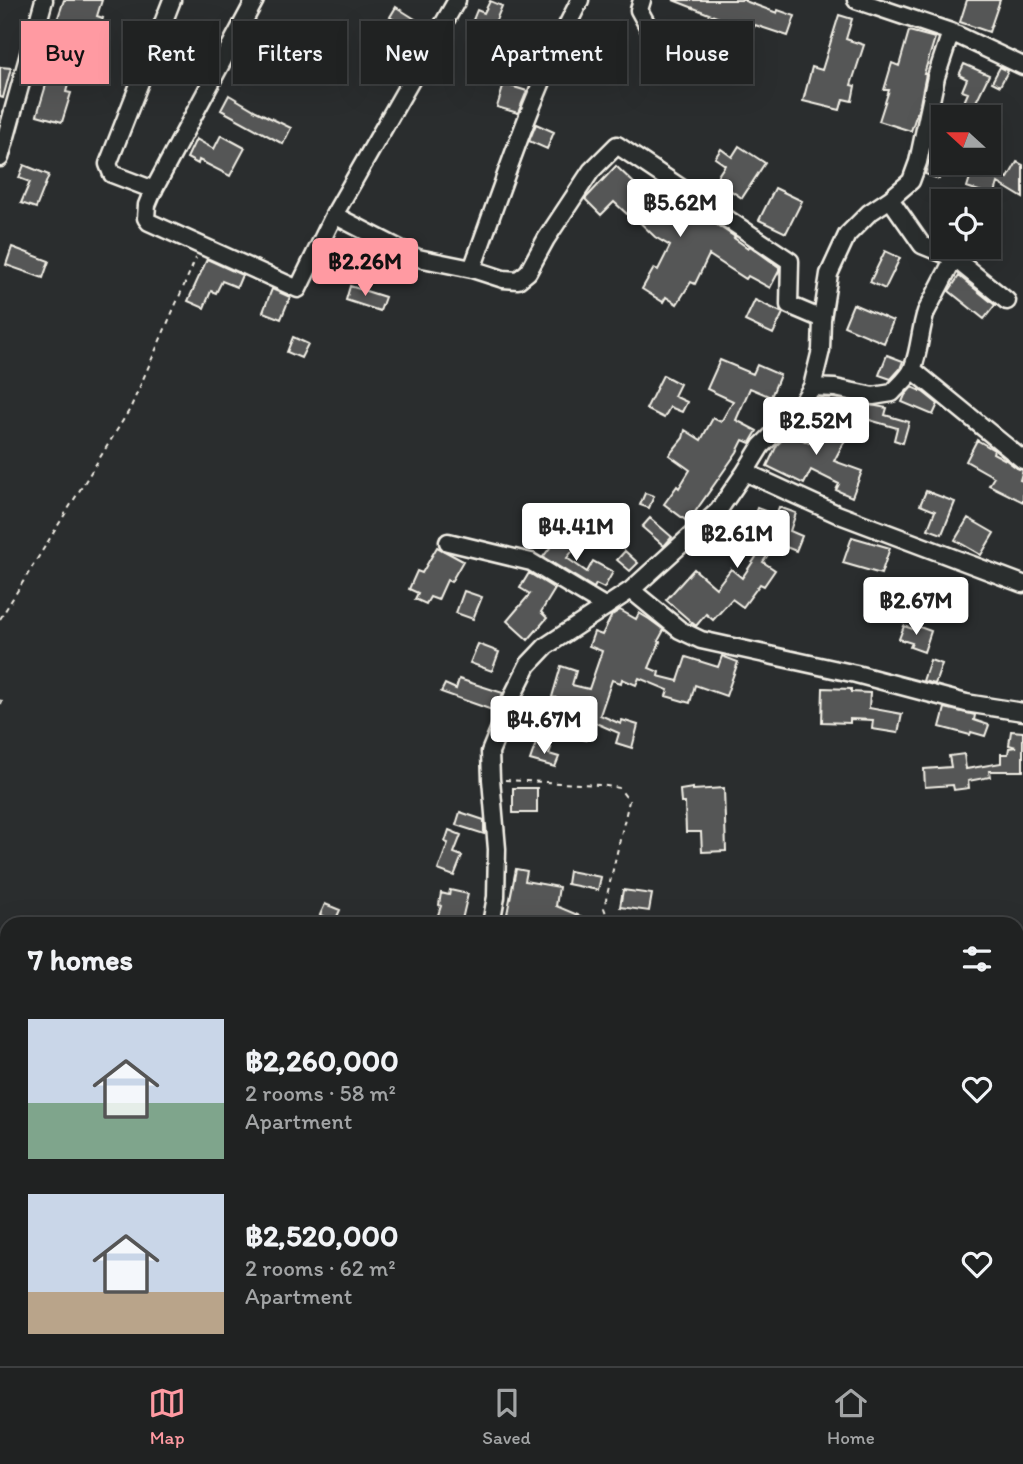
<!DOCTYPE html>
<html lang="en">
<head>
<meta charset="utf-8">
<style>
	:root { --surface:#202222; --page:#2d2f2f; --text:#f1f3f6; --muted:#a2a4a5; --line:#3d3f40; --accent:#ff9aa2 }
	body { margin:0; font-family:Itim,sans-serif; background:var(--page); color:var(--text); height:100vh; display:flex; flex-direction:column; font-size:26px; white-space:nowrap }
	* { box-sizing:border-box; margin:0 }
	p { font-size:23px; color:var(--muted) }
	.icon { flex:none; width:38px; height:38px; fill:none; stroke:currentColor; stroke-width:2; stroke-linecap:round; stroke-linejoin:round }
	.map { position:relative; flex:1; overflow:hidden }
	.drawer { position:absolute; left:0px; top:917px; width:1024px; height:450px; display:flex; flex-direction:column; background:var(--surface); border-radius:21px 21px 0 0; box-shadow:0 7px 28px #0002,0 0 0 2px var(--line) }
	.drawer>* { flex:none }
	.hud { position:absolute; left:21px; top:21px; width:982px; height:63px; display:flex; gap:14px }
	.needle { width:46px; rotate:291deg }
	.tools { position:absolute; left:931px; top:105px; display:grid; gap:14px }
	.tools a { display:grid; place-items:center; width:70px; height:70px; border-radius:0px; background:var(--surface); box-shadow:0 7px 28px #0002,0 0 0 2px var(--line); font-size:35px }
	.price { position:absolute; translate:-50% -60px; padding:0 16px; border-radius:7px; background:#fff; color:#222; font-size:23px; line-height:46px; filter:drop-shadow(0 2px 4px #0008) }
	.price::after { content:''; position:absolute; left:50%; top:42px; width:21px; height:16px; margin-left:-10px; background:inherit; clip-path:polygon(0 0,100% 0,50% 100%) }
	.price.on { background:var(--accent); color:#111 }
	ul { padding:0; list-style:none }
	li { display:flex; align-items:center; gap:21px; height:175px; padding:0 28px }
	li span { display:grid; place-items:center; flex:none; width:196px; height:140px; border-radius:0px; color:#555 }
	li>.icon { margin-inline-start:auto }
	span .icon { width:84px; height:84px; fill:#fffc; stroke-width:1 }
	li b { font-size:30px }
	h2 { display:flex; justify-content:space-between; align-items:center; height:84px; padding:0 28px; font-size:30px }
	.pill { padding:0 24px; border-radius:0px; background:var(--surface); box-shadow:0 7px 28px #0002,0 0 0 2px var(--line); font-size:24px; line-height:63px }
	.pill.on { background:var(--accent); color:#111 }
	.tabs { display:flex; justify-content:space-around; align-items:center; height:98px; border-top:2px solid var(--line); background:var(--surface); font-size:19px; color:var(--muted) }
	.tabs a { display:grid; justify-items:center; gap:4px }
	.tabs .on { color:var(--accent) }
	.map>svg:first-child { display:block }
</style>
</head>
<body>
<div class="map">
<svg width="1023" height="1366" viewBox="0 0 1023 1366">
	<rect width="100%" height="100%" fill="#2a2d2e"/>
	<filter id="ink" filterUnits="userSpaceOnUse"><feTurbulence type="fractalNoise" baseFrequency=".0143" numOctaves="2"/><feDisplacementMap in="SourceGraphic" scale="14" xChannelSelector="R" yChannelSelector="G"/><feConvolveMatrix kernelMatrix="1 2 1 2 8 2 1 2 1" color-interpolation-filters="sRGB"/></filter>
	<g filter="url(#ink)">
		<path fill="#555756" stroke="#f4f1e8" stroke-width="2" d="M64,0h38l-5,16 6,2 -4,12 -3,-1 -6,19 -38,-13z
			M673,0h72v1l32,12 1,-3 17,6 -7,20 -33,-11 -1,2 -20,-7 -2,3z
			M967,0h33l-11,32 -29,-10z
			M490,1l12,5 -13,31 -16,-7 4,-8 -4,-2 4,-10 7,3z
			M396,7l27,17 -12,20 -15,-9 6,-10 -12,-8z
			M839,15l13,4 -6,20 18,6 -13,40 4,1 -3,15 -9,-2 -3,11 -37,-9 9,-34 10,3z
			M609,25l17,10 -8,15 -18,-9z
			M577,29l27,14 -9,15 -25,-14z
			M909,31l26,7 -11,36h2l-6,30 -9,27 -32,-10 10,-31h-5l8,-27 7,3z
			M666,45l13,5 -12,28 -22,-10 8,-17 8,2z
			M46,59l27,7 -7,26 5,1 -9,29 -25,-7 12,-40 -8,-2z
			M964,64l25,11 -15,31 -10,-4 4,-9 -6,-2 5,-12 -8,-4z
			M0,67l11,1 -8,30 -3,-1z
			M1000,67l8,4 -8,15 -8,-4z
			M504,84l23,7 -9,22 -21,-6z
			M229,95l27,16 35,17 -8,16 -62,-34z
			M536,124l18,8 -7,17 -18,-8z
			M221,135l24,13 -15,28 -31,-16 -1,4 -11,-6 9,-19 18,10z
			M739,146l26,17 -23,35 -27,-18 10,-15 -10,-7 6,-9 11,8z
			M929,161l15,6 -5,12 -14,-5z
			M1017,162l6,3v33l-25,-15 -4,13 -27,-9 6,-19 35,10z
			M24,165l25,10 -13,33 -15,-5 9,-21 -11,-4z
			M616,166l38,36 11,-11 17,17 3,-4 5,3 45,30 -1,1 14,10 2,-2 29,21v4l-9,17 -22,-12 -2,3 -37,-24 -14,29 -4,-2 -14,22 -11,-7 -3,5 -21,-13 12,-21 4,2 12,-24 -15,-9 -26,-25 -2,2 -13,-12 -13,13 -16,-16z
			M775,188l27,13 -16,32 -27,-13z
			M370,245l17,9 -11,24 -17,-8z
			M12,247l37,14 -6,17 -37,-13z
			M885,251l15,7 -15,31 -15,-7z
			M207,259l35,16 -5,12 -15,-6 -6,12 -5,-2 -7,17 -16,-7z
			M959,276l36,29 -11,14 -35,-28z
			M350,286l35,11 -5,14 -34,-11z
			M272,289l18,8 -9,22 -18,-7z
			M755,300l28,13 -10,21 -28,-13z
			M853,304l40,17 -9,22 -40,-17z
			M293,337l15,7 -7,14 -14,-6z
			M887,355l16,6 -3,8 -9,10 -12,-4z
			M720,360l33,14 4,-9 23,10 -9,22 -21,-9 -14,32 21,11 -7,12 -7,-3 -6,12 -49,70 -24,-18 13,-18 2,2 11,-18 -21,-15 14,-17 2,-8 16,10 12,-22 8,4 12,-21 -26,-12z
			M663,375l17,9 -6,12 13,6 -5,10 -12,-5 -6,11 -18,-9z
			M912,387l11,5 15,12 -5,11 -31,-13 3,-7z
			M820,398h13l54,10 -2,7 24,7 -6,21 -9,-3 3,-12 -79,-23z
			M823,417l27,14 -16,30 28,10 -10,26 -16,-7 3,-6 -28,-14 -7,14 -37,-18 10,-21 12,-12 20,10z
			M977,440l17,10 -1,3 13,7 11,8 6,2 -3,10 3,1v21l-34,-17 5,-8 -28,-16z
			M926,491l29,11 -13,32 -14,-5 7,-18 -15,-6z
			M645,493l9,3 -5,12 -9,-3z
			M779,507l17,6 -6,18 12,5 -6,15 -20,-8 -13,19 12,8 -11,16 -4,-2 -17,23 -11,-8 -19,21 -7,-6 -10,12 -30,-26 28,-31 22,19 15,-19 11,9 14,-21 -16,-10 17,-25 -5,-1 5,-13 19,7z
			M650,518l22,19 -8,9 -22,-19z
			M968,518l26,15 -13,22 -26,-15z
			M562,532l16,12 -11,14 20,14 6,-11 20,11 -9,16 -8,-4 -2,4 -51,-31z
			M852,537l38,11 -9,26 -38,-11z
			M437,547l26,14 -12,21 -4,-2 -9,20 -8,-3 -4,7 -11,-5 3,-6 -9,-4 8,-18 5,2z
			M625,551l13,12 -8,8 -13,-11z
			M529,573l26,16 -14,23 6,6 -19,22 -21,-19 23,-27 -10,-6z
			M464,591l18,6 -9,22 -17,-6z
			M620,610l16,9 3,-6 10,6 15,11 -6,11 2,1 -11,26 10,4 -1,4 20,5 8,-24 32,10 4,-11 16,6 -12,34 -31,-11 -5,18 -24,-7 2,-6 -29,-12 -3,7 -14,-6 -1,4 -9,-3 -12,35 21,9 1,-4 16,5 -6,23 -16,-5 3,-10 -28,-12 -5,19 -34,-9 8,-32 -8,-2 9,-31 15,5 -4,14 17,4 13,-38 -13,-5 5,-14 8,3 10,-20z
			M904,626l12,4 1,-4 14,5 -7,21 -14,-5 2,-4 -13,-4z
			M478,644l21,8 -7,19 -22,-8z
			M930,660l12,4 -7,20 -12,-3z
			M459,679l44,14 -8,18 -54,-19 4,-8 11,5z
			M823,688l28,1v3l19,1 -1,15 33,6 -4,19 -26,-4 1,-9 -23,-1v4l-28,-1z
			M945,708l30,7 -1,5 15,5 -4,11 -14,-4 -1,3 -30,-8z
			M1011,731l12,1v39h-34l1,6 -22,4 1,7 -15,2 -1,-5 -28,2 -1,-18 27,-2 -2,-11 15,-2 2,15 35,-6v-9h7l1,-6 7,-1 -7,-2z
			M536,743l15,5 -2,6 10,3 -4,10 -25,-7z
			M513,788h24v25h-24z
			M693,788v2l31,-2 2,63 -24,1 -1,-20h-15l-1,-29h-4l-1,-13z
			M460,812l24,8v14l-28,-9z
			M449,830l12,5 -7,18 8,3 -8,20 -16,-6 10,-27 -3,-1z
			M516,869l11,2 -2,10 34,6 -3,19 43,18h-86l1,-3 -8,-2z
			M569,871l32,6 -3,13 -31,-6z
			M450,890l18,4 -7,30h-26l6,-18 -2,-1 2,-12 8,2z
			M623,890l29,4 -3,17 -29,-4z
			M325,904l15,6 -5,11 -15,-6z"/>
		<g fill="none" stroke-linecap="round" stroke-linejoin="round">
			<g stroke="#f4f1e8" stroke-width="21">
				<path id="minor" d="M255,0l-103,193 -5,12 -1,13 3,4 149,67 36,-74 123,-215
					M642,0l-3,10 17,31
					M856,0l95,32 72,34
					M0,158l44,-158
					M154,190l-42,-16 -4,-10 64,-164
					M890,199l32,46 32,13 53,43
					M334,215l84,43 54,11 31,10 15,1 10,-8 18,-33 45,-68 26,-26 173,116 -1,44 33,14
					M472,269c33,-90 63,-184 108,-269
					M913,370l110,90
					M812,387l23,1 38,8 19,-3c7,-8 18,-16 21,-26 7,-18 7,-37 13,-55l28,-54
					M745,472l92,42 186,70
					M448,542l83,20 75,45
					M631,590l49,40 21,10 155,34 110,29 57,9
					M491,924l5,-27 1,-48 -6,-70 -1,-27 25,-61 13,-26 18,-19 85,-56 87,-79 27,-39 16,-26 37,-36 14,-23 9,-37 1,-31 7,-45 18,-39 22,-22 21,-14 21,-18 7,-19 18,-85 15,-45
					M369,1366l2,-6"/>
			</g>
			<path stroke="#f4f1e8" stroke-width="2" stroke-dasharray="5 5" stroke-linecap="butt" d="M0,619l130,-210 66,-151
				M0,700l2,2 -2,5
				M505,780l95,5 19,3 10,13 -25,107 6,16
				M1017,1004h6
				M0,1189l7,-1
				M778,1360l1,6"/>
			<use href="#minor" stroke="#2a2d2e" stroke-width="16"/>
		</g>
	</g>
</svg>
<div class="tools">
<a><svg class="needle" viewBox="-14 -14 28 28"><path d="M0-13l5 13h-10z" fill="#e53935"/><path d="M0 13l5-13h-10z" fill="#a2a4a5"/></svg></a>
<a><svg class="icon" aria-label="locate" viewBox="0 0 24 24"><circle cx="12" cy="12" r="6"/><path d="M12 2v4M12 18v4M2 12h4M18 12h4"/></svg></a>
</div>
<b class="price" style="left:680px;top:239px">฿5.62M</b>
<b class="price on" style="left:365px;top:298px">฿2.26M</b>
<b class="price" style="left:816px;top:457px">฿2.52M</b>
<b class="price" style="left:576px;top:563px">฿4.41M</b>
<b class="price" style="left:737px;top:570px">฿2.61M</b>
<b class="price" style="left:916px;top:637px">฿2.67M</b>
<b class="price" style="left:544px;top:756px">฿4.67M</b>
<div class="hud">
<a class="pill on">Buy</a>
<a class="pill">Rent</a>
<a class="pill">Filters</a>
<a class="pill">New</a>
<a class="pill">Apartment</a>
<a class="pill">House</a>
</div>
<section class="drawer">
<h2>7 homes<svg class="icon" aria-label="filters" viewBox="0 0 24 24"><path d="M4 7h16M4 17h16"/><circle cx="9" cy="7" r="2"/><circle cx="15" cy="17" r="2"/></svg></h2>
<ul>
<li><span style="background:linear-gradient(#c9d6e8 60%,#7fa58c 0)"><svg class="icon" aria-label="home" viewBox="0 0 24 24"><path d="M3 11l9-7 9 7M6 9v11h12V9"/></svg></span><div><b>฿2,260,000</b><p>2 rooms · 58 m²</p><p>Apartment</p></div><svg class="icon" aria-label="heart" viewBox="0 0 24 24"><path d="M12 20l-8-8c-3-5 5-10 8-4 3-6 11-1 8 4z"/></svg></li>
<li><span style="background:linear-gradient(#c9d6e8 70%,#b9a48a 0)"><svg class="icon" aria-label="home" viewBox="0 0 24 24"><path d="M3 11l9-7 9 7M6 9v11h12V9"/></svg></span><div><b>฿2,520,000</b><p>2 rooms · 62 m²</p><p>Apartment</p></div><svg class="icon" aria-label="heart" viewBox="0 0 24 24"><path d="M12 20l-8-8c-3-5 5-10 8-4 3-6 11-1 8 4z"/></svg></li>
</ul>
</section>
</div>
<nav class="tabs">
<a class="on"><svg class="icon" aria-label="map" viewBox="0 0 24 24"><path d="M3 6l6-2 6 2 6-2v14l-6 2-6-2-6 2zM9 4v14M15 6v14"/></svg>Map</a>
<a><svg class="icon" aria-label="saved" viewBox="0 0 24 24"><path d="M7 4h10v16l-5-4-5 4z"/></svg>Saved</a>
<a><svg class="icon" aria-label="home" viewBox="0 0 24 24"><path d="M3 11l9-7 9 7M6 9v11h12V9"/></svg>Home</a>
</nav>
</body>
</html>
